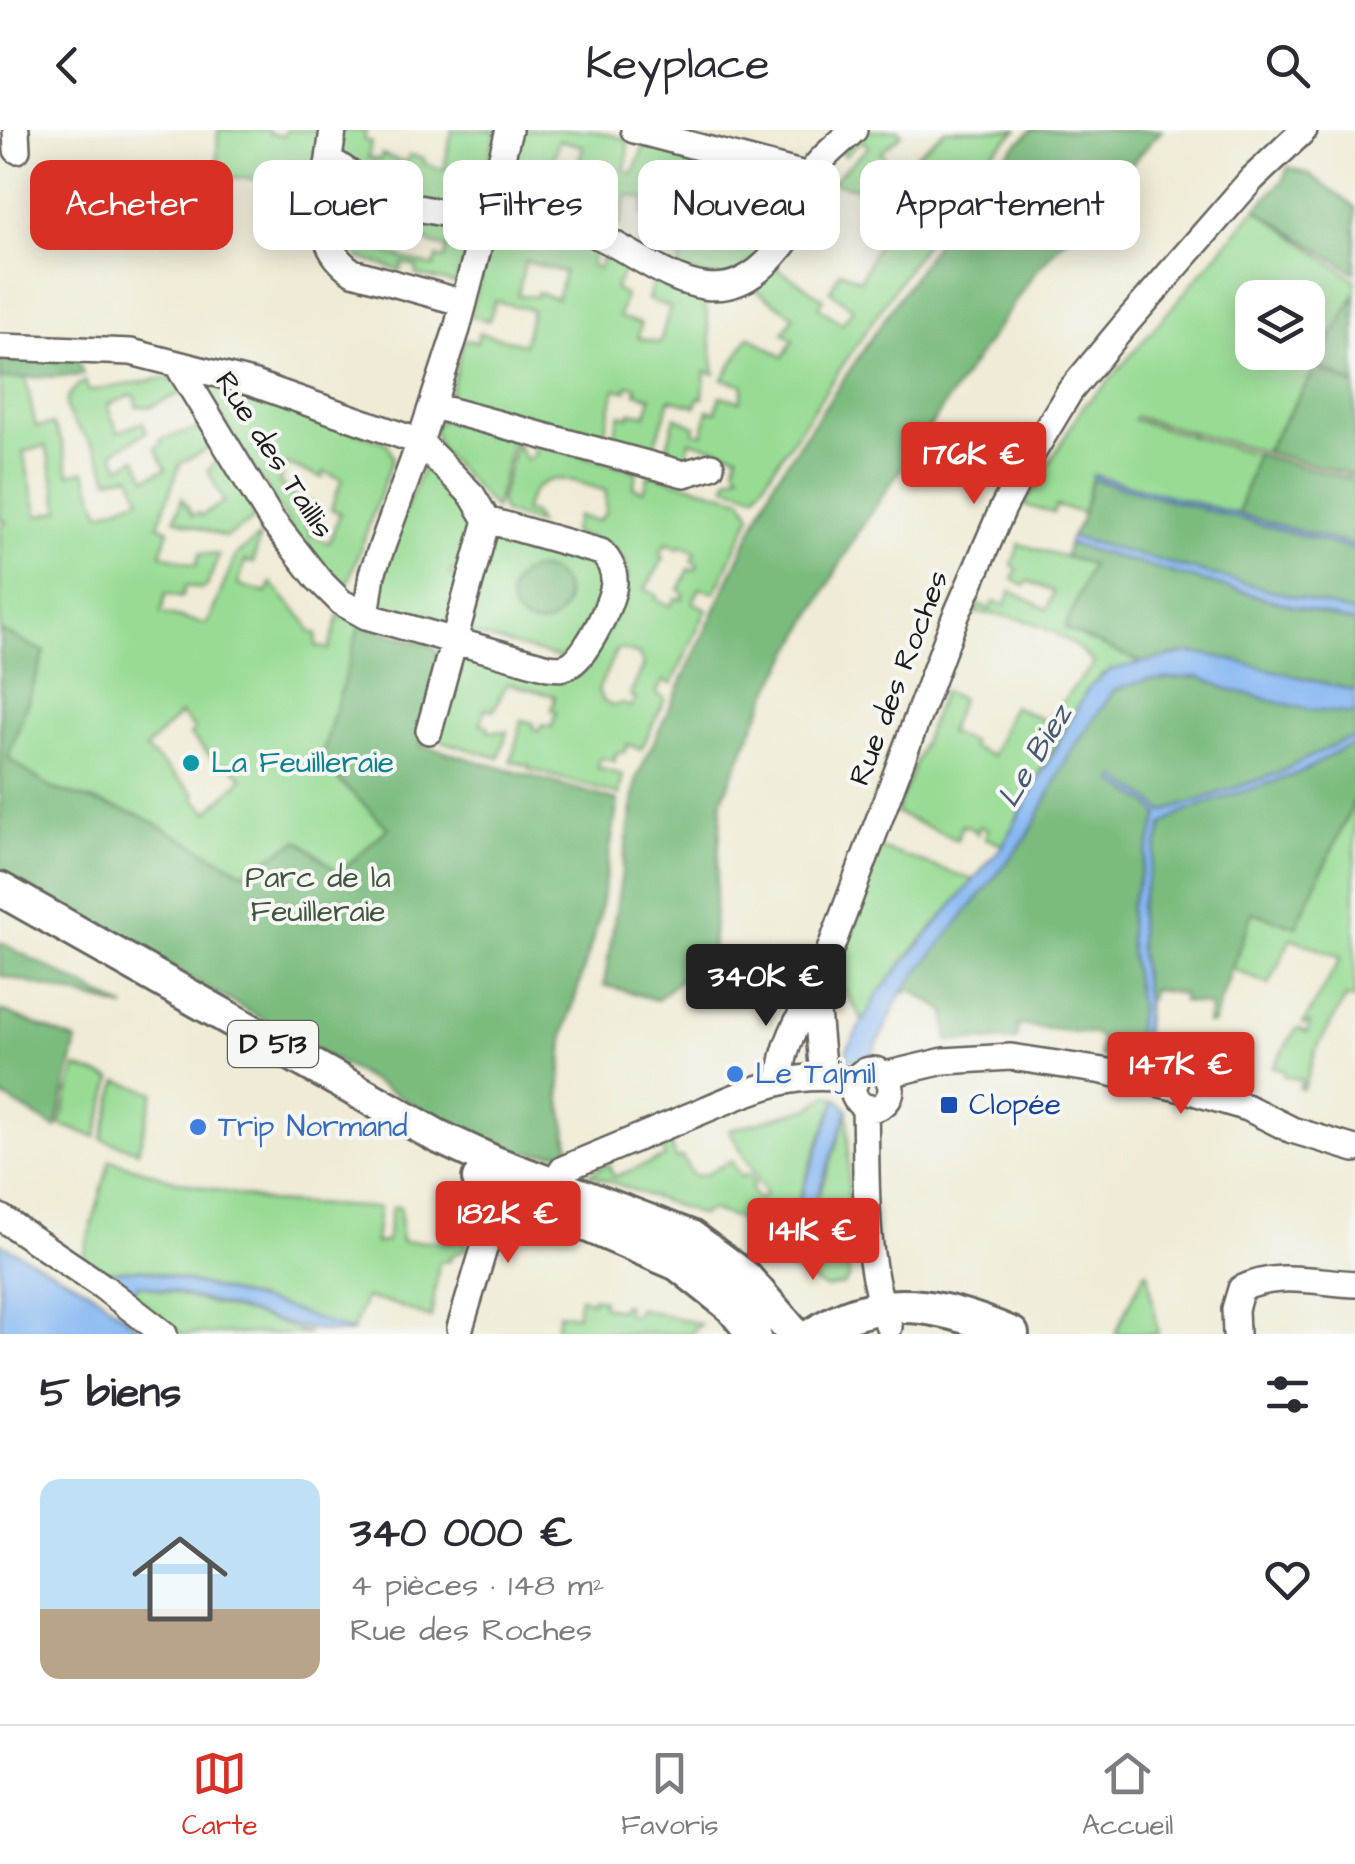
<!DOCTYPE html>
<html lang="fr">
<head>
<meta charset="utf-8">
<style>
	:root { --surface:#fff; --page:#f7f7f7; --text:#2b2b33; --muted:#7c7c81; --line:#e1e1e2; --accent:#d93025 }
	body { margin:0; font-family:"Architects Daughter",sans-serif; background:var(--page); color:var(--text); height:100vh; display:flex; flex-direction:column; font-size:38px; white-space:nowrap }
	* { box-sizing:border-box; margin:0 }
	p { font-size:32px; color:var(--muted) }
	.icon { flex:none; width:55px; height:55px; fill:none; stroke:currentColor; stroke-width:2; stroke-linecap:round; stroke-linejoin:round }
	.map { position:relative; height:1204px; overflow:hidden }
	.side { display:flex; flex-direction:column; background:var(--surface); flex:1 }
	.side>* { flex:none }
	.guide { position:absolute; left:30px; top:30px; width:1295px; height:90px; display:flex; gap:20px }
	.buttons { position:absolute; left:1235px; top:150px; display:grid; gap:20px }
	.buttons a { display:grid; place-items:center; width:90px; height:90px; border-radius:20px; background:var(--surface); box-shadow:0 5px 25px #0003; font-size:50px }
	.price { position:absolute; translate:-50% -85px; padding:0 22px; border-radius:10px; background:var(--accent); color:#fff; font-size:32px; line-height:65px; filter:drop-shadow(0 2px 5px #0008) }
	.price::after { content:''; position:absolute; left:50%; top:60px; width:30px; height:22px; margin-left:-15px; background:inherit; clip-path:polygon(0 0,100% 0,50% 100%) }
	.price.active { background:#222; color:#fff }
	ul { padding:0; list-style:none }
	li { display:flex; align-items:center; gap:30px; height:250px; padding:0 40px }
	li span { display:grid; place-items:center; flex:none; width:280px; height:200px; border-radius:20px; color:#555 }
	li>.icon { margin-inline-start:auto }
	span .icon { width:120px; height:120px; fill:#fffc; stroke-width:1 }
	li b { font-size:42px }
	h2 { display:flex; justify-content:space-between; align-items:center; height:120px; padding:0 40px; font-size:42px }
	.pill { padding:0 35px; border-radius:20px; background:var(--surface); box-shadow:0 5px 25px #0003; font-size:35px; line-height:90px }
	.pill.active { background:var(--accent); color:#fff }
	header { display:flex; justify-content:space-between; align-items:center; height:130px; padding:0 40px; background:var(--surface); font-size:45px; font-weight:600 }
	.tabs { display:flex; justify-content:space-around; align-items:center; height:140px; border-top:2px solid var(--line); background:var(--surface); font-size:28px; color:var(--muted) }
	.tabs a { display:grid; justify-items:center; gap:5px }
	.tabs .active { color:var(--accent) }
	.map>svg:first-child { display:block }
</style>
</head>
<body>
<header><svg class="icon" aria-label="back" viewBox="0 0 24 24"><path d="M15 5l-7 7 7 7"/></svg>Keyplace<svg class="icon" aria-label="search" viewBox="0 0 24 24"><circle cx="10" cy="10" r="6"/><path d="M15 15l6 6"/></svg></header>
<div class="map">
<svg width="1355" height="1204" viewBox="0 0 1355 1204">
	<rect width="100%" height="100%" fill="#f6f6f2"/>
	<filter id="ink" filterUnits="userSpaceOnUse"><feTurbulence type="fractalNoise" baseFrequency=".01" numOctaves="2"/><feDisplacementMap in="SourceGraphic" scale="20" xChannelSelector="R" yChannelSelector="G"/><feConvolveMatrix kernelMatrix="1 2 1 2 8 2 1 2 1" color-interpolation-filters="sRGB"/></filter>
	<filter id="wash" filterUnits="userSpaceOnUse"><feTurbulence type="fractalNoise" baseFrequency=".0048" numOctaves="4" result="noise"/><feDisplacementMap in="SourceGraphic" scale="40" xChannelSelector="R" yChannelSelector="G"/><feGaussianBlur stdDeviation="2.25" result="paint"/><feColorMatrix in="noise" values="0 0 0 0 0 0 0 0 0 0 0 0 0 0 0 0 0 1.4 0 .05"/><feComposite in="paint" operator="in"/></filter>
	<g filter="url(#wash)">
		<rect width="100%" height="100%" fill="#efebd6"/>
		<path fill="#98dc94" stroke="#5a7c58" stroke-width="2.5" fill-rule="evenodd" d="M218,0h51v3l15,3 2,-6h38l-12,54 -95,-8z
			M340,0h26l-2,10 7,2 -3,16 12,2 2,-6 17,7 9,-1 1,-5 15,3v5l20,7 8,-40h44l-17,74 -3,3 -63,-4 -73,-46z
			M521,0h70l36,9 1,16 -4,16 9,3 12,-30 145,38 6,10 -15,41 -50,47 -53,-10 3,-12 -41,-11 8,-28 -6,-4 3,-16 -17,-4 -9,31 -17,3 -94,-24 -5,-10zM559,10l24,6 -14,52 -24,-6zM687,59l11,3v4l41,7 -11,44 -11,-3v-4l-29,-7 -1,3 -11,-2z
			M864,0h34l4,4 -21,18 17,19 47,-41h72l-39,34 -31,47 -116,-29 38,-35 -7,-7 -17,16 -4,-5z
			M346,51l126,51 -16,52 -40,-9 1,-8 -14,-4 -2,8 -43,-14 -9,-26 -9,-48zM395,104l33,6v3l19,5 -2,11 -8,-2 -3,10 -45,-13z
			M897,73l47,12 -188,279 -30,-8 2,-8 12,-5 -5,-6 3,-13 -48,-13 -6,23 -20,-6 11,-41 20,9 -1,6 9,2 5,-24 8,2 4,-16 20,5 4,-16 -21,-6 26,-43 34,21 10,-17 -10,-7 11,-17 -44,-30 22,-21 52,34 -5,8 23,17 11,-15 -23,-18 10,-20 20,9 20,-41 -6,-4 9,-9 16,4 4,-15 -8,-3z
			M1256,79l99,71v13l-21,42 -26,-16v-21l-37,-1 -13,-7 8,7 -14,1v54h56v-29l22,13 -14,32 -51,84 -129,-35 -2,3 122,34 -18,60 -145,-39 -10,38 -27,-7 -3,7 -29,-8 60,-100 20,-18z
			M509,91l85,19 -3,26 8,2 6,-15 24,7 -14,29 10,6 -6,22 22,7 -3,14 22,5 10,-36 -22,-7 7,-26 49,20 11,80 -10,-2 -2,26 -4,-1 -3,9 -26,-7 -18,56 -41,-10 9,-31 9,3 2,-5 15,3 5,-18 -15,-4 1,-6 -9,-2 -2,6 -11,-2 -13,53 -154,-41 16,-62 13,3 2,-9 45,11 8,-34 -37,-9 -6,20 -19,-5 22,-83zM525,131l39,11 -7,27 -20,-7 -1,5 -18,-2z
			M25,246l11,51 17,-3 9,18 7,32 16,-3 16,42 39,-15 -9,-23 -22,4c-5,-12 -9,-27 -18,-36 -19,-23 -42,-40 -6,-62l4,10 76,-13 8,2 11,12 -34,15 -14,-1 -1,-10 -3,-1 -25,10 11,27 25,-10 4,10 -34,20 7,15 16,-9 10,20 20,-9 -11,-22 7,-3 -2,-5 45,-12 11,17 -36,20 -22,61 11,5 -8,24 35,11 4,-12 19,2 -12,31 -6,3 -15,-3 -4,11 -16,-4 -5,20 44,11 4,-3 27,-66 24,-19 -7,27 -8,-2 -7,24 29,8 4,-10 35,39 4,10 7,2 -1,12 13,3 10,-34 99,38 -19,104 180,161 -35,116 -4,62 10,54h-58l-512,-279v-345l6,-4 -6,-3v-140zM46,316l14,64 -22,6 -15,-64zM180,584l15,15 -5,6 32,33 6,-5 15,15 -35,34 -15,-15 2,-3 -50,-45z
			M206,253l57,15 124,45 6,15 -45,125h-7l-36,-33 -102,-163zM286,334l36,14 2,-6 18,7 -11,30 9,4 -11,30 -19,-7 2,-6 -6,-2 9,-24 -33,-12 2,-7 -5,-2z
			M441,289l69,18 2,5 -17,67 -55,-59 -6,-20z
			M529,312l108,29 -4,16 11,4 5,-17 94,25 8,16 -36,78 -15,-5 -7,14 14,7 -35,75 -9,-3 -7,12 9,6 -24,51 -13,-6 -4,8 -9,1v8l-15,-3 -2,10 25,7 -4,20 -90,-26 1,-3 -19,-5 11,-41 11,3v6l6,2 3,-6 10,2 4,-15 -4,-2 3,-14 -48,-13 -13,27 -9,-2 -4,16 7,2v5l19,1 -8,26 -55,-16 -7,-9 18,-73 9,-8 111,24c17,-9 50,-77 52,-97 1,-8 -1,-16 -6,-22 -11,-17 -32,-19 -49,-24l5,-17 21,5 8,-9v-21c-36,-11 -67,-27 -82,20l9,3 5,10 -35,-12 -3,-11 16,-58 10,17 10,-6zM666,413l13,6 2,-4 15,7 -4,9 6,4 -3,5 -6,-1 -10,21 5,4 -2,5 -7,-1 -4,8 -15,-6 1,-5 -12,-6 19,-31 -4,-3zM621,519l17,5 6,11 -14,30 6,4 -5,8 -9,-4 -8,3 -11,-5 -5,-11 18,-39z
			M223,325l30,53v12l-28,17 -50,-18 7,-21 11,18 5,-3 2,3 24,-14 -16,-32z
			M425,332l52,50 -11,61 -14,-4 -2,6 14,5 -20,49 -63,-18 -8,-22z
			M493,405l105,28 8,20 -29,66 -18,9 -90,-25 -1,-8z
			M1019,414l72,20 -25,65 78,35 -42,10 -41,58 -58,113 -18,-7 3,-9 -8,-3 -3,8 -2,-4 -13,-5 -5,15 -61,-27 47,-122 18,8 -13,34 24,9 -1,5 21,9 20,-50 34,15 48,-58c-34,-34 -71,-49 -120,-50l4,-9 12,5 4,-7 11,3 6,-14 36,18 7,-17 -26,-11 -3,5 -12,-6 4,-11 -5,-4z
			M1355,670v200l-9,-3 -30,53 -13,39 -4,-1 2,-8 -17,-4 1,-5 -12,-4 24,-39 10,4 3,-9 -7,1 38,-66 -50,-20 -22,47 -36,-16 19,-58 44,15z
			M880,718l94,32 -77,89 -34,52 -30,-50z
			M76,937l36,12 -16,58 -36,-12z
			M118,951l36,11 -16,59 -36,-12z
			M828,965l9,3c-8,20 -17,40 -24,60 -12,32 -15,59 -45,81 -15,-18 -35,-22 -59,-29l-8,5 -112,-41 19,-10 6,13 51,-20 -5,-14 8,-3 8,19 6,-2 11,19 11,-1 27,-14 9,15 10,-1 5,9 -5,4 8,12 8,-6 -37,-64 81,-22z
			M848,980l1,167 -5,8 -19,3 -53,-29 25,-25 24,-44z
			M110,1030l68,21 92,21 109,6 -4,35 11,-1 6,-35h8l1,35 65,-1 1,8 -17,7v5l-11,1 -8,56 -41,-15 -25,-5 -13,34 -71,-26 -118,-32 -23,-5 -38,3 -19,-15z
			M1145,1142h3l10,62h-43z
			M138,1154l117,31 55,19h-129l-53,-44h7z
			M580,1167l12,5 1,-5 10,3 -1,6 16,4 5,-6 4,1 -2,8 10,3 3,-8 62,16 -10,10h-135l4,-21 17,3z"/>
		<path fill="#7abc7e" stroke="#4b6c4d" stroke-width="2.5" d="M1032,0h130l-127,142 -177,260 -90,162 -46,105 -10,152 -55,49 -53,-15 33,-207 138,-298 205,-302z
			M1288,37l21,7 46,33v66l-99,-64 27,-29z
			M1355,163v91l-37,-18z
			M0,226l77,2 6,17 -83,4z
			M1316,238l39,19v89l-90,-24z
			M1256,324l99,26v66l-117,-32z
			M1092,349l263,71v63l-284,-76 10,-16z
			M1068,414l287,79v68l-144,-36 -31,-2 -36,11 -79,-35 26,-65 -26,-7z
			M510 467a28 28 0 1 1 56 0a28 28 0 1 1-56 0Z
			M360,494l72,22 6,7 -17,92 197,56 -19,117 -35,116 -4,62 10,54c-36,8 -73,-1 -106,-17l-464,-262v-241l45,22 -37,106 43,30 88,27 105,57 55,-32 40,33 49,-45 -68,-66z
			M1199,547l29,12 81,21 46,4v25l-13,2 -66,33 -113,39 -12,-13 -35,-22 -2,3 35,23 10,11 -29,92 -1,33 10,67 -4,44 -11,2v6l16,-3 6,-56 -7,-53v-39l24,-83c24,-21 100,-37 134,-52 20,-8 37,-25 58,-27v54l-59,127 -44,-15 -39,111 -6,1 3,-18 -28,-5v-7l-30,-5 -2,10 -3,1 -5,67 -42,-11 1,-18 -8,-4 -75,-9 -2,15 -68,1 -3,-30 -36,-22 -4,5 -3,-2 10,-16 116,-140 43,-84 40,-59 13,-8 22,-5z
			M0,812l126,66 -126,-33z
			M0,880l77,31 -21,87 -56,-33z"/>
		<path fill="#86b8f3" stroke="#516a88" stroke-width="2.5" d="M1093,345l262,71v4l-263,-71z
			M1071,407l284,76v10l-287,-79z
			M1186,523l25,2 144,36v23l-46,-4 -81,-21 -29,-12 -53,3 -32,10 -43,62 -43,84 -126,156 -31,65 -24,3v-11l31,-55 125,-149 85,-157 22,-18z
			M1355,609v7c-19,2 -33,16 -50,24 -38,18 -114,32 -142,55l-24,83v39l7,53 -3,52 -3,4 -20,4 4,-7 11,-2 4,-44 -10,-67 1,-33 29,-92 -10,-11 -35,-23 2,-4 35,23 12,12 113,-38 66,-33z
			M837,968l11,12 -39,109 -24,26 -17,-6 27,-28z
			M0,1113l91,48 56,43h-147z
			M140,1139l141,37 71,26c-32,2 -66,-8 -98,-18 -38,-11 -77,-22 -115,-30l-4,6h-7l-26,-18z"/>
	</g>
	<g filter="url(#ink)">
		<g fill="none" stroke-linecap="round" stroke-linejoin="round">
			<g stroke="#66645d" stroke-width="30">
				<path id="minor" d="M16,0l1,20
					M333,0l-4,29 65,44 92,19
					M634,0l175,46
					M329,29c-7,42 -16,87 24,113l111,31
					M488,82c33,5 66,5 97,18 66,26 126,98 189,25 15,-16 28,-38 32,-60 2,-7 1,-15 5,-22 10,-16 29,-30 43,-43
					M0,217l131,5 121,31 168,59 37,-113 52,-199
					M177,234l94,155 47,60 23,23 25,14
					M433,276l251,68 27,-8
					M429,601l58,-211 -15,-25 -52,-53 -48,132 -6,42 182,51c9,1 15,2 23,-3 16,-10 44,-65 43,-84 0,-11 -5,-20 -13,-28l-114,-32
					M815,860l8,86
					M853 959a19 19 0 1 1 38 0a19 19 0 1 1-38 0Z
					M885,945l59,-14 67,-4 92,14 84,19 61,18 44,22 63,19
					M782,952c-4,-29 19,-68 33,-92l140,-372 48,-110 27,-51 40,-66 59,-71 123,-141 52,-49
					M865,977c2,72 -3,152 24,220
					M553,1055l10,-16c38,-16 76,-32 115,-48 55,-22 115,-56 177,-39
					M0,1087l102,69 62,48
					M460,1198l42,-139
					M1236,1204l-1,-25 6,-20c36,-18 75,-7 114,-5"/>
			</g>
			<g stroke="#66645d" stroke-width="38">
				<path id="major" d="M0,759l437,247 58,27 196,74 54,40 49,57
					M479,1049l199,85 53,42 23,28
					M814,1204c67,-45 130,-29 198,0"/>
			</g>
			<use href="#minor" stroke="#fff" stroke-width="25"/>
			<use href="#major" stroke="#fff" stroke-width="32"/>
		</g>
	</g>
	<circle fill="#0f9aa8" stroke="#f6f6f2" stroke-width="4" cx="191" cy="633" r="10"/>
	<g fill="#3f7fe0" stroke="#f6f6f2" stroke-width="4">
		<circle cx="735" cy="944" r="10"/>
		<circle cx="198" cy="997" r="10"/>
	</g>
	<rect fill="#1a4fb4" stroke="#f6f6f2" stroke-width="4" x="939" y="965" width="20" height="20" rx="5"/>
	<g text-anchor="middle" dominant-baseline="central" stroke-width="8" stroke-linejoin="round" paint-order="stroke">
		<rect fill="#f6f6f2" stroke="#5d5d5c" stroke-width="2.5" x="228" y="891" width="90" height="46" rx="8"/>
		<g font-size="28" font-weight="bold" fill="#1c1c1c">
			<text x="273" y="914">D 513</text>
		</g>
		<g font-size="30" fill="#1c1c1c" stroke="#f6f6f2">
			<text transform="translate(274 325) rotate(57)">Rue des Taillis</text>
			<text transform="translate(899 548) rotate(-69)">Rue des Roches</text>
		</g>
		<g font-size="30" fill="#0d838f" stroke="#f6f6f2" text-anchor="start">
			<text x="211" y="633">La Feuilleraie</text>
		</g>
		<g font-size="30" fill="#415640" stroke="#f6f6f2">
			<text x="318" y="748">Parc de la<tspan x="318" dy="34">Feuilleraie</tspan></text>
		</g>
		<g font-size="30" fill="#366cbe" stroke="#f6f6f2" text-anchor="start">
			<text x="755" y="944">Le Tajmil</text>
			<text x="218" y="997">Trip Normand</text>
		</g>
		<g font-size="30" fill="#164399" stroke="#f6f6f2" text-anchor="start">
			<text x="969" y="975">Clopée</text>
		</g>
		<g font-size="32" font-style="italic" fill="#465a72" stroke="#f6f6f2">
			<text transform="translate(1035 626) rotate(-59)">Le Biez</text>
		</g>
	</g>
</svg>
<div class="buttons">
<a><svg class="icon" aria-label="layers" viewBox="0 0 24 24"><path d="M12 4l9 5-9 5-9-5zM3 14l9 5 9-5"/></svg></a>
</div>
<b class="price" style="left:974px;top:377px">176K €</b>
<b class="price active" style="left:766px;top:899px">340K €</b>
<b class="price" style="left:1181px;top:987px">147K €</b>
<b class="price" style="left:508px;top:1136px">182K €</b>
<b class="price" style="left:813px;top:1153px">141K €</b>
<div class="guide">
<a class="pill active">Acheter</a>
<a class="pill">Louer</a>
<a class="pill">Filtres</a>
<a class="pill">Nouveau</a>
<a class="pill">Appartement</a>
</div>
</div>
<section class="side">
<h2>5 biens<svg class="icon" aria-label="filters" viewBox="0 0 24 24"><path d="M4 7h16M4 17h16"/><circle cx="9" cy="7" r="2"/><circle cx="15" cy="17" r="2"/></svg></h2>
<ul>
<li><span style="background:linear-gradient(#bfe0f5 65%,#b9a48a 0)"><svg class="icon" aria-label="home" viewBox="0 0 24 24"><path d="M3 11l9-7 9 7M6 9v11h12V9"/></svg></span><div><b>340 000 €</b><p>4 pièces · 148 m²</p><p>Rue des Roches</p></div><svg class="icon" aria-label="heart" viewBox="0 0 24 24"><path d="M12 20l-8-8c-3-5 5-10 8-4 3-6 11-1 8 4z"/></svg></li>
</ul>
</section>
<nav class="tabs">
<a class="active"><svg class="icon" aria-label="map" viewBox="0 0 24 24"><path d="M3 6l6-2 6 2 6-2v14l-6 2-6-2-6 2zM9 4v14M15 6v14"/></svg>Carte</a>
<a><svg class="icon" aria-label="saved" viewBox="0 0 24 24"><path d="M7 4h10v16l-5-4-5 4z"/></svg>Favoris</a>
<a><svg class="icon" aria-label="home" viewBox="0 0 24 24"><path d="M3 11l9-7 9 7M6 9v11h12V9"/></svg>Accueil</a>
</nav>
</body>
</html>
